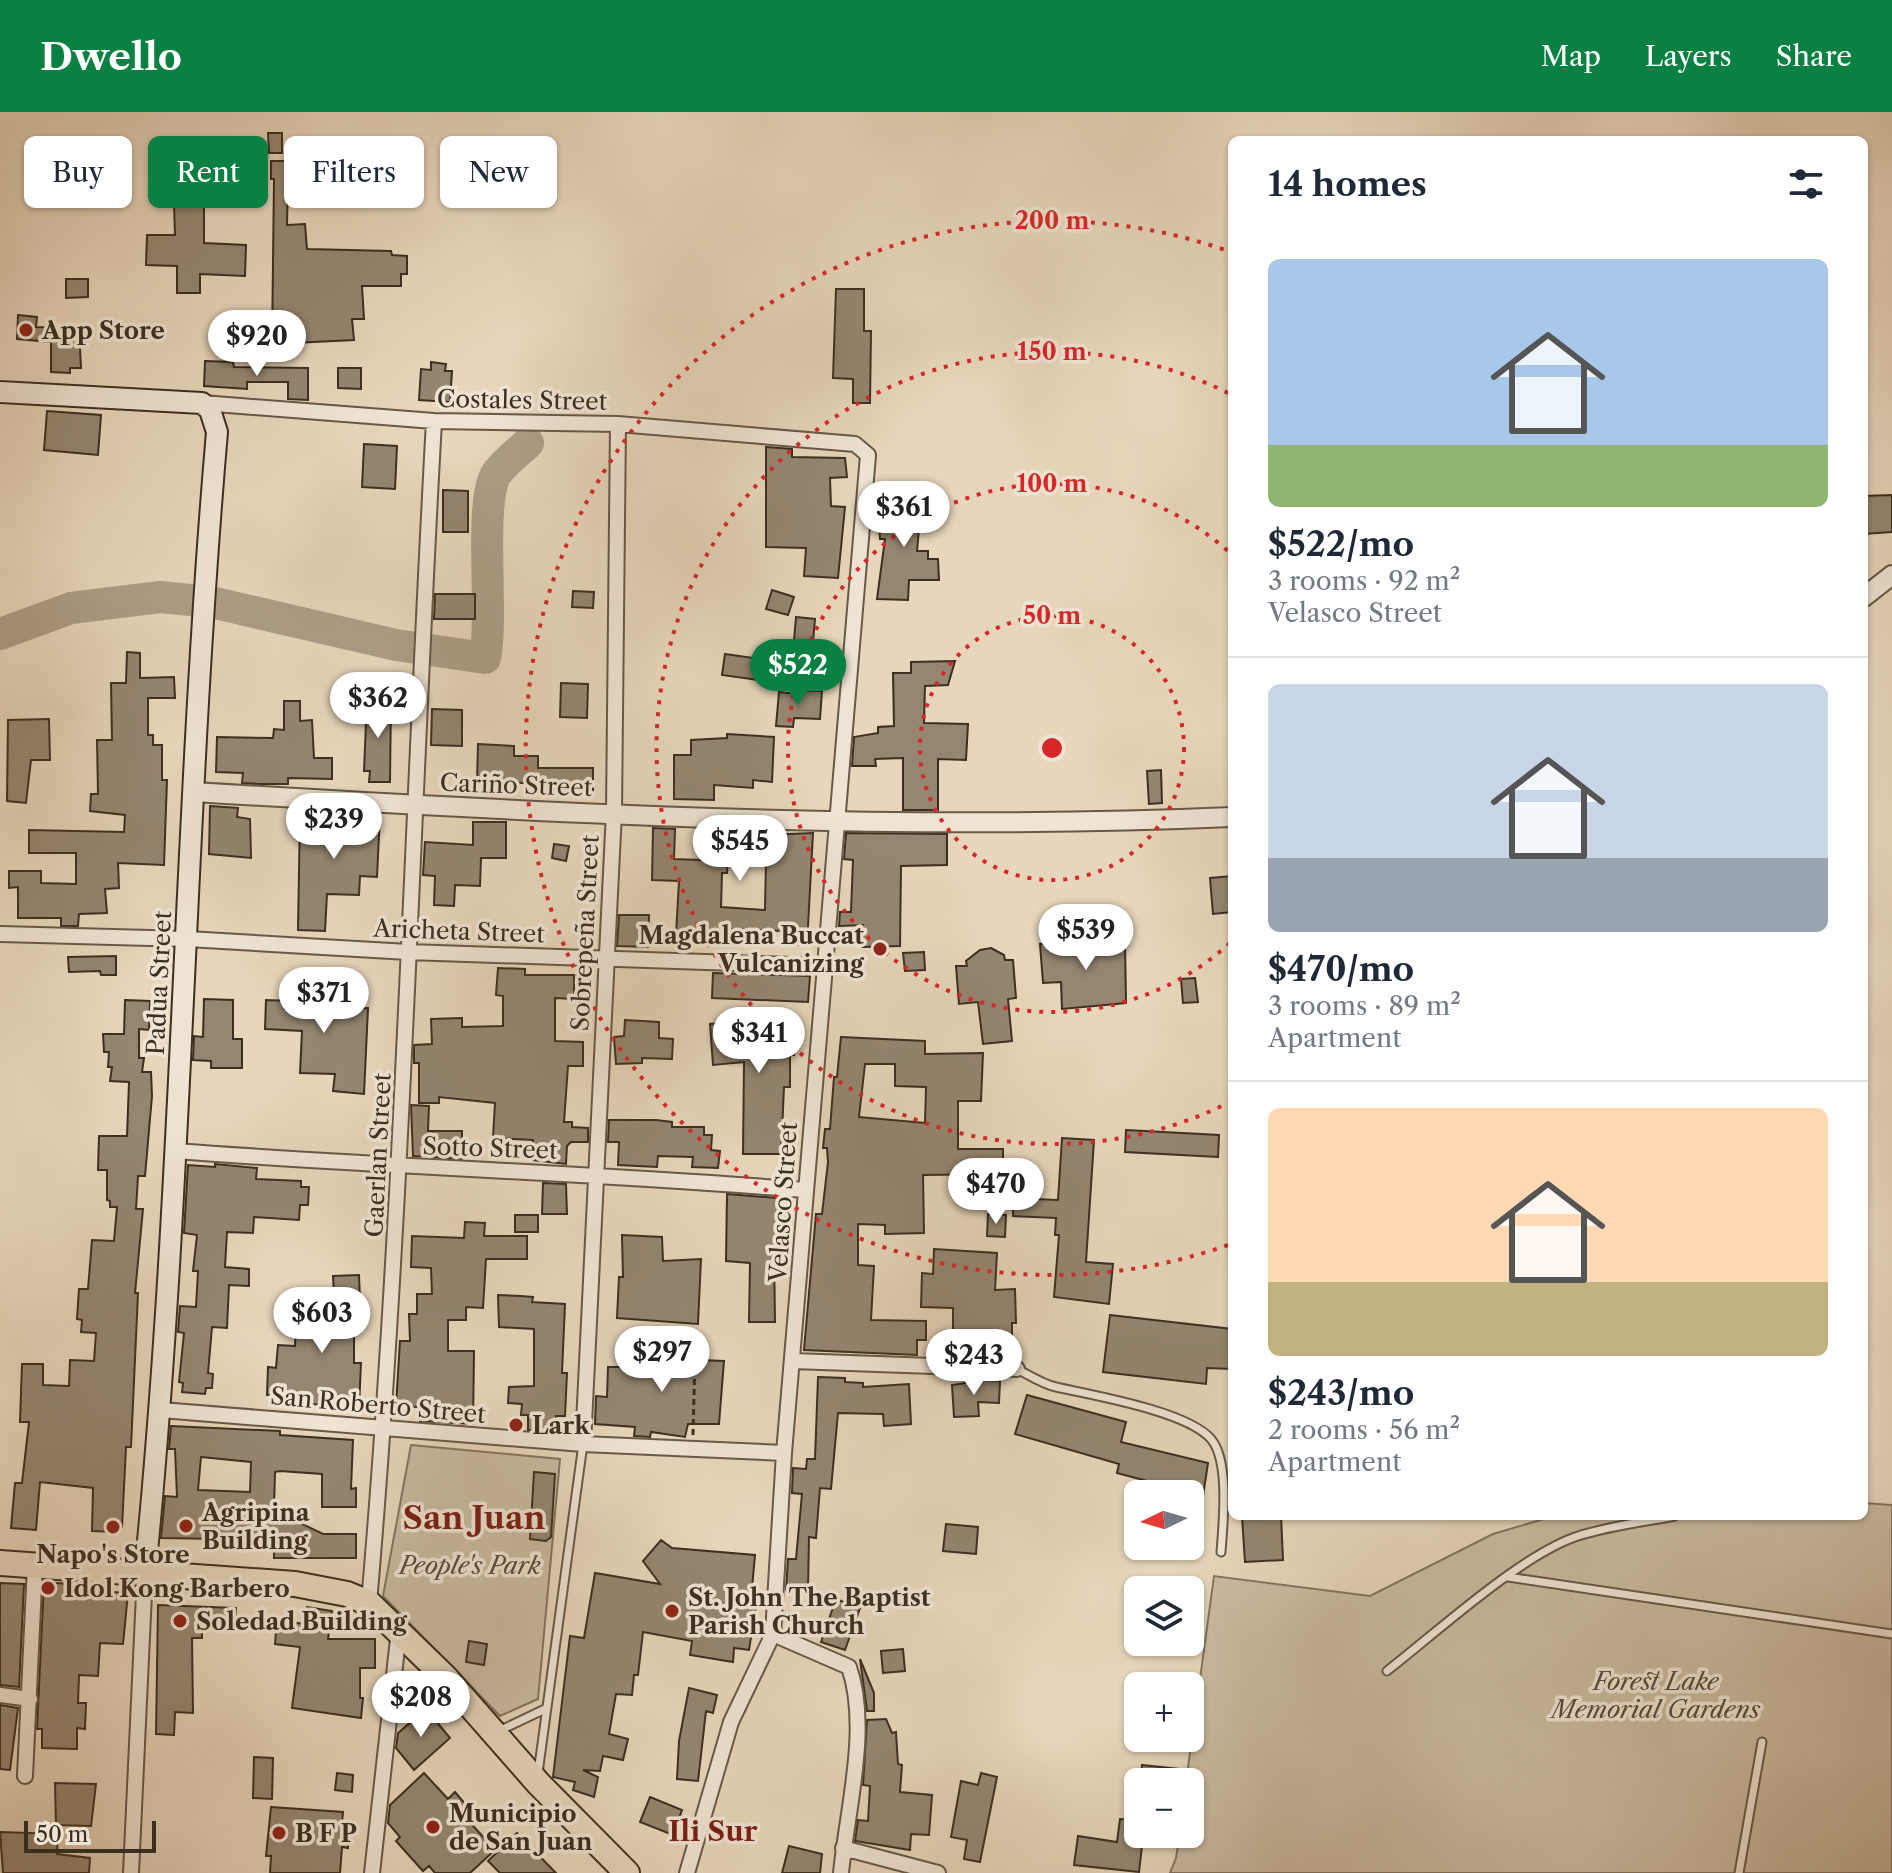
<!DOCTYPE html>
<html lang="en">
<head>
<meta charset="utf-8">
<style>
	:root { --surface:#fff; --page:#f2f2f3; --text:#1f2937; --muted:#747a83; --line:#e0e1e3; --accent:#0b8043 }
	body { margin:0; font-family:"Libre Caslon Text",serif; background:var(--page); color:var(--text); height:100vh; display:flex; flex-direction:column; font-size:30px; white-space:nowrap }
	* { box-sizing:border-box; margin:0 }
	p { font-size:26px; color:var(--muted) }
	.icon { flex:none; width:44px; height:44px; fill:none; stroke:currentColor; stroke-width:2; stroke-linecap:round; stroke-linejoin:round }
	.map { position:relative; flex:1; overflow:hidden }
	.panel { position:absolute; left:1228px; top:24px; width:640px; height:1384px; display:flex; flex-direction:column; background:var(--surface); border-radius:12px; box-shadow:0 2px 6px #0004 }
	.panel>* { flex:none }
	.hud { position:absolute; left:24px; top:24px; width:760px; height:72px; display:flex; gap:16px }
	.needle { width:52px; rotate:265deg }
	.controls { position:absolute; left:1124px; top:1368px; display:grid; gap:16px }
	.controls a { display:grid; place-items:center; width:80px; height:80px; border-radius:12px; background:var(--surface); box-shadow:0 2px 6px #0004; font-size:40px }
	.scale { position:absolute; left:24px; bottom:20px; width:132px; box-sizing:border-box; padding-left:8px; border:4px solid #3d2f20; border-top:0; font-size:22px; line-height:28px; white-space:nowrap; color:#3d2f20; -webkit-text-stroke:6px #efe4d3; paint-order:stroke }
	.price { position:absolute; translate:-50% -68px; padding:0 18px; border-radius:28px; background:#fff; color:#222; font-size:26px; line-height:52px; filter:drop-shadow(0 2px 4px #0008) }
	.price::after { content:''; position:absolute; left:50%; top:48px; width:24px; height:18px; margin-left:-12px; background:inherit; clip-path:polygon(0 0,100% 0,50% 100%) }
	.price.on { background:var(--accent); color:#fff }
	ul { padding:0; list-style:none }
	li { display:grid; align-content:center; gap:16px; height:424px; padding:0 40px }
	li+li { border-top:2px solid var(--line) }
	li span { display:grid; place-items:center; height:248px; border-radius:12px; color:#555 }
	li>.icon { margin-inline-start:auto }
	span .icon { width:144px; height:144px; fill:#fffc; stroke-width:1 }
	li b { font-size:34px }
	h2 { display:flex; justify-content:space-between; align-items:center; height:96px; padding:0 40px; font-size:34px }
	.chip { padding:0 28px; border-radius:12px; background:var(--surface); box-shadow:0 2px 6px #0004; font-size:28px; line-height:72px }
	.chip.on { background:var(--accent); color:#fff }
	header { display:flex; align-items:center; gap:48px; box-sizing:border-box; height:112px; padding:0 40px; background:var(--accent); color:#fff }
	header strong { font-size:38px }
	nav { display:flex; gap:44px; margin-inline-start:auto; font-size:28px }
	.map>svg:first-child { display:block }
</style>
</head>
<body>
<header>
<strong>Dwello</strong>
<nav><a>Map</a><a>Layers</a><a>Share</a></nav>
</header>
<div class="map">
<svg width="1892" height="1761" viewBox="0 0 1892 1761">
	<rect width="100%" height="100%" fill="#e7d6bb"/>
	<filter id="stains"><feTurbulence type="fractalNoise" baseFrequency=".0025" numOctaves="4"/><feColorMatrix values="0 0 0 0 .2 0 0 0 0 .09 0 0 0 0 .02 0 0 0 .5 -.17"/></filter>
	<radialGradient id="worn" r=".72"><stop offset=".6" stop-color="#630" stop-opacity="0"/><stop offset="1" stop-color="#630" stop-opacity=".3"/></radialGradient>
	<path fill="#cabaa1" stroke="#847460" stroke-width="2" d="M411,1333l149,14 -22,240 -38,17 -117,-120z
		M1864,1391l28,2v368h-722l6,-15 4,-24h10v-52h-4l28,-206 156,20 123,-62 61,-18h310z"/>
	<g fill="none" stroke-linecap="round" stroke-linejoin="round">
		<path stroke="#ad9d86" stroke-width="32" d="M0,522l71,-26 89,-11 51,5 185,43 89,13c9,-41 -7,-159 12,-185 8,-11 21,-21 31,-30"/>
	</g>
	<path fill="#958671" stroke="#3d2f20" stroke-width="2" fill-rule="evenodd" d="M268,21h14v20h-13z
		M271,49h22v18h-5l-1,46 18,-1 2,25 84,2 1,4 15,1v18h-6v12h-39l2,33h-12l2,21 -82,4 2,-165h-3z
		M204,91v40l42,2 -1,31 -45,-2v19h-23v-27l-31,-1 1,-30h28l-1,-31z
		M66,167h22v18l-22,1z
		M836,177h28v42h7l-1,72h-17v-24l-20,-1z
		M18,203l19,2 -1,10 43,1 2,40h-11v5l-19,-1v-30l-34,-3z
		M205,249l28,1 1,5 74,1v32l-20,-1v-17h-41v7l-43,-3z
		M431,250l15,2 -1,7h7l-2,31 -31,-2 2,-31 10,1z
		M338,256h23v21l-23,-1z
		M47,299l54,4 -3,40 -54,-5z
		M364,332l33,2 -2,43 -33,-2z
		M766,335l26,2v8l53,1 2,19 -17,1 1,28 14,1 -7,71 -34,-2 2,-28 -40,-1z
		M443,378l25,1v41h-25z
		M892,380l30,3 -5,56h11v8h10l1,21h-30l-1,20 -31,-1 8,-60h-5l-1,-15h10z
		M1892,383v37l-28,2v-38z
		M772,478l22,7 -6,18 -22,-6z
		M573,479l21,1 -1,16 -21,-1z
		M435,482h40v25h-41z
		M796,505l19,2 -2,23 -19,-2z
		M127,540l13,1v25l34,-1 1,21h-27v37h5v10h9v35h5l-3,85 -46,-2 1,25 -14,1 2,24 -28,1 -1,12h-17v-8h-43v-31l-9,1v-17h32v12l35,1v-31h-47v-23l95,2 1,-17 -35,-4 1,-17h7l-1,-54h15l-1,-57h15z
		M725,542l36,5 -2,21 -37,-5z
		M955,549l-7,24 -23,1 -1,37 44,1 -2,36 -28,-1v51h-35v-52l-28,1 1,7h-24l2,-29 24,-4v-6l16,-1 -1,-53h18v-11z
		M561,571l27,1 -1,34 -27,-1z
		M799,578l23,1 -2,28 -26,-1 -1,9 -17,-1 3,-34 20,2z
		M367,587h24l-1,83h-21l1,-11h-6z
		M284,589h16v20l12,-1 2,38h18v21l-44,-1v6h-30l-16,-1 1,-10 -27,-1 1,-35 56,1 1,-9 10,1z
		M432,597l30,1v36l-31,-1z
		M49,607l1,41h-19l-5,43 -19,-2 1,-81z
		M727,622l47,3 -2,45 -19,-2v8l-39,-3v15l-40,-1v-44h17v-15l36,-2z
		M478,632l36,2v10h24v12h55v23l-68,2v-10l-48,-1z
		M1161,658l1,33 -13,1 -2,-33z
		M210,694l28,2 -1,9 13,2 1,39 -42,-4z
		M300,702l80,1 -3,62 -17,-1 -1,19 -32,-1 -2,37 -27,-1z
		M473,710h33v36h-25l-1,28 -25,-1 -1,21 -20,-1 1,-29 -12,-1 2,-33 48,3z
		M653,716l22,1 -1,30 27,1 2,-30 59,1v4l51,-2 -6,112 -26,-1 1,-13 -57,-2v8l-49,-2 3,-54 -27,-1zM728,744l38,3 -1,51 -44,-3 1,-34h5z
		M846,721l101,1v31l-46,1 -1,80 -37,1v-22l-24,1 1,-14h11l2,-52 -9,-1z
		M554,732l15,2 -3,15 -14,-3z
		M1232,764v36l-19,2 -3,-36z
		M619,803h30l-1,32 -31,-1z
		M1101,827v6l24,-2 1,60 -64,6 -1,-27 -18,1 -3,-39z
		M991,836l13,7 1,5h8l3,38 -8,1 4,42 -29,3 -5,-42 -19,2 -3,-38h11l-1,-5 14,-11z
		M924,840l1,18 -20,1 -2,-18z
		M116,844v19h-15l-1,-4 -31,1 -1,-15z
		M498,856l27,1v6h49v24l-19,-1v43l28,1v24h-15l-4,56h8v5l16,1v14h-17l-4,4 -1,18 -33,-4v-20l-40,-2 2,-35 -56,-6v6h-20v-40h-5v-18l18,-1 -1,-25 31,-1v9l41,-1v-30l-7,-1z
		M295,859l20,1 -2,38 55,-2 -4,86 -31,-3 2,-17 -35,-1 2,-42 -37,-2 1,-29 27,1z
		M713,861l97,3 -2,26 -96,-4z
		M1195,866l3,24 -15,1 -2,-24z
		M204,887l29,1v39h9v29h-31v-7l-18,-1 1,-24 9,1z
		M125,888l25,1 -1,29 -10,-1v29h5l-2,14h9l1,24 -7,80h-7l-2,33h7l-8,84h3l-7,154h-5l-4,80h-6v5l-24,-1 1,-43 -53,-6 -4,48 -25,-2 4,-45h7l7,-61h-9l2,-58h21v21l26,1 1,-26 24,1 2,-28 -15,-1 1,-12 -5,-1 2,-30h9l4,-49 22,1 3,-34h-7v-6l-3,-1v-30h-9l1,-34h28l2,-54 -19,-1 2,-14h-4l1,-15h-5l-1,-18h21z
		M797,904l-3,39h-4v32h-6l-3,67h-38l1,-92 -31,3 -3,-41z
		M625,908l34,2v16l14,1 -1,20 -30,-1v5l-26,1 -2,-27 10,-1z
		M841,925l84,4v13l58,-1 -2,48h-23v48h45v25l-80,1 1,58 -39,1v-9l-27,-1v41l16,1 -3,54 55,1v19h-9v15l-113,-5 12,-136h6l6,-52 -1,-14h-4l2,-19h5l4,-52h3zM865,952h30v22l31,1 -1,36 -66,-6z
		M411,993l18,1 -1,25h34v28l-49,-3z
		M609,1008h47l16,2v5h32v8h8l-1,15 9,1 -2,17 -26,-1 1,-10 -35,-1 -1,11 -39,-2 1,-23h-11z
		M1126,1018l93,5 -1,22 -93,-5z
		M1062,1026l32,2 -8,122 27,2 -4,40 -55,-7 5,-62h-4l1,-17 -43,-2v-18l45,2z
		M215,1052l42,4 -1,11 45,2v6h8l-1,18h-8l-1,15 -45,-3 -1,16 -26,-1 -2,35 24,2v17l-20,-1 -2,43 -15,-1 -4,46 5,1 -1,14h-6l-1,6 -23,-2 1,-9 -4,-1 5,-49 -6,-1 2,-26 16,1 2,-36h-5l4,-36 -13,-2 4,-68 27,2z
		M543,1071l23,1 1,30h-25z
		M727,1082l62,5 -4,54 -11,-1 1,70h-26l1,-59 -24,-2z
		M988,1102l18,1 -1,22 -18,-1z
		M515,1103h23v17h-23z
		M465,1110l20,1 -1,13h43v23h-41l-3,49 -17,-1v13h-18v31h26l-1,73 -53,-3v-14l-24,-1 4,-65h10l-1,-27h8v-20h15l-1,-26 -20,-1 1,-31 52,2z
		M622,1123l40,2 1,24 38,-2 -3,65 -81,-6 2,-41h4z
		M934,1137l63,4 -2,37 20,-1 1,34h-4v16l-12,1v9h-47v-41l-32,-1 1,-34 11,1z
		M359,1163l1,25h-6v63h7l-2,45 -61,-5 1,-7 -32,-1 1,-28 8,1 2,-23 17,1 1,-32 39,-1 -2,-37z
		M498,1183l23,1 12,1 -1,5 33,2 -3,69h5l-2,43h-9v16l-28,-2v-15h-7l1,-11 -14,-1 1,-16 25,-1v-57l-35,-2z
		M1110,1203l122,14v40l-25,-1 -1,16 -103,-12z
		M634,1238l42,2v7l48,2 -5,63h-31l-3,13 -34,-5 -1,5 -16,-1 1,-9 -40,-3 1,-28 11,1 1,-30h25z
		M818,1265l27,1v4l18,1v4l46,-3 2,40 -27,2 -1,-12 -45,-1 -7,76 -11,-1 -4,50 -7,-1 -1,53h-22l2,-31h8l6,-65 -10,-1 1,-25 13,1 1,-10h8z
		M985,1268l15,1 -1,22 -21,-1 1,14 -25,1 -2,-32z
		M1027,1283l99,27 -5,20 87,21 -5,33 -86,-23 2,-9 -104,-30z
		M171,1314l109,5v4l73,5 -2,49 5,-1v19h-34v-33l-42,-3 -5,1 -1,36h-5l54,26h33v24h-82v-13l-31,-1v6l-23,-1 1,-10 -60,-1 4,-42 12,1 -2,-48h-6zM201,1345l50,5 -1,30 -52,-2z
		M534,1360l21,2 -4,63 -5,4 -16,-2z
		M1242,1404h39l2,44 -38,2z
		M946,1412l32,3 -2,27 -33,-3z
		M661,1428l11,8 83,7 -4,44 6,1 -8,50 -15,-2 -1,14 -43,-7 2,-14 -49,-9 -5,43h-4l-2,20 -16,-1 -7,40 19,5 -5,21 -20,-4 -3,15 -17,-1 15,7 -4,20 -21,-7 2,-8 -22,-5 17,-141 14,2 11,-65 65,11 -17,-23z
		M44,1470l37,3 -1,5 48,3 -5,51 -23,-1 -2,33 -19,-1 -1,28h8l-1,26 -8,-1v21l-35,-1v-19h-5z
		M0,1471l24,1 -5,103 -19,-2z
		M836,1487l24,9 -15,42 -24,-8z
		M158,1493l78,3 -1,15 -33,-2v17h-10l1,75 -18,-1 -1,23 -18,-1z
		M307,1495l25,4 -4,28h47v29h-15v30h3l-2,20 -69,-10 8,-61 -25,-3 2,-24 28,4z
		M469,1529l18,3 -3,21 -18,-3z
		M903,1537l2,22 -22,2 -2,-22z
		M860,1547l14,34v18h-7z
		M689,1576l28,7 -4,18 -7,-2 -8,70 -21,-2 2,-38z
		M0,1593l18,3 -8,62 -10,-1z
		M426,1597l24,29 -36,32 -18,-22 2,-15z
		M886,1607l6,14 4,-1 2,32 4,1 -2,27 32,3 -3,40 -18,-1 -1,16 -55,-9 3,-21 10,1 2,-35 -7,-1 4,-65z
		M254,1645l19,1 -1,41 -19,-1z
		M1142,1653l37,4 -2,13h-37z
		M337,1661l16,2 -1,17 -17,-2z
		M424,1661l24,26 7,-7 17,20 -6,6 29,32 -25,23h-35l-6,-7 -6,5 -27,-30 4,-4 -12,-14 2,-18z
		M981,1661l16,4 -17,85 -16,-3 3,-19 -16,-3 10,-56 17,4z
		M55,1671l41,1 -5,42 -35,-1z
		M650,1685l32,13 -9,25 -33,-13z
		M271,1695l72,5 -1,11h7l-1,25 -6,-1 -2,26h-70l1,-17h-5z
		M1120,1707l18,2 -1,25h5l-3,26 -65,-7 4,-29 39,6z
		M0,1720l58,2 -1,20 33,4 -1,15h-86z
		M517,1721l39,40h-56l-12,-12z
		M789,1734l33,8 -2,19h-38z"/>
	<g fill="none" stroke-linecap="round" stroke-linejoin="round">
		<g stroke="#685947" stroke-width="11">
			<path id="service" d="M1017,1257c12,6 25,15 39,18 35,8 131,24 155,52 19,22 12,85 10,113
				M1508,1465l384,57
				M1387,1559c49,-38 135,-117 191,-135 31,-10 65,-14 97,-20
				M499,1619l46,-22
				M538,1661l45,-329
				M1739,1761l23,-131"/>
		</g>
		<g stroke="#685947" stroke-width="18">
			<path id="minor" d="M202,291l232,18 184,3 237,20 13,11 -84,998 -11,181 -42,88 -44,151
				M0,822l188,5 220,13 417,14
				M175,1039c210,16 420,22 630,39
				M793,1249l224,8
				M161,1298l422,34 201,9
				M583,1332l31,-632 4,-388
				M369,1491c34,-393 43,-788 65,-1182
				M773,1522l76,33c21,60 -2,143 -8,206
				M0,1583l30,4
				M25,1664l10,-211
				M843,1736l95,25
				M131,1761l14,-301
				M372,1761l27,-243"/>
		</g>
		<g stroke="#685947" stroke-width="22">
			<path id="tertiary" d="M1864,485l28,-22
				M194,680c345,21 692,40 1038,25"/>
		</g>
		<g stroke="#3d2f20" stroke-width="24">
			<path id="secondary" d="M0,280l202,11 8,7 7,22c-33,379 -34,761 -72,1140"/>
		</g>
		<g stroke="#3d2f20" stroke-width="28">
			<path id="trunk" d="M0,1451l295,21 52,10 22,9 76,74 93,106 89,90"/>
		</g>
		<path stroke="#3d2f20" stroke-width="3" stroke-dasharray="6 4" stroke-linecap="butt" d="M693,1323l2,-78"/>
		<use href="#service" stroke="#efe4d3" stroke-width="7"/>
		<use href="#minor" stroke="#efe4d3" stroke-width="14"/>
		<use href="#tertiary" stroke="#efe4d3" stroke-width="18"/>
		<use href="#secondary" stroke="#efe4d3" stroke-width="20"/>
		<use href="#trunk" stroke="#e7d6bb" stroke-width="24"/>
	</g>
	<g fill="none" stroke="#d62828" stroke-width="4" stroke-dasharray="4 8">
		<circle cx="1052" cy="636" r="132"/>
		<path d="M1230 831A264 264 0 1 1 1230 441"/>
		<path d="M1232 989A396 396 0 1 1 1232 283"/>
		<path d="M1228 1133A527 527 0 1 1 1228 139"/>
	</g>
	<g fill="#8f2418" stroke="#efe4d3" stroke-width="3">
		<circle cx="26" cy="218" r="8"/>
		<circle cx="880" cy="837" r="8"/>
		<circle cx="516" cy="1313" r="8"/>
		<circle cx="186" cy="1414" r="8"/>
		<circle cx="113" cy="1415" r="8"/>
		<circle cx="48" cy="1476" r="8"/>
		<circle cx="672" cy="1499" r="8"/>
		<circle cx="180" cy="1509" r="8"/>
		<circle cx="433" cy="1715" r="8"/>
		<circle cx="279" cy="1721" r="8"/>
	</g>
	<g text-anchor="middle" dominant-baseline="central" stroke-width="7" stroke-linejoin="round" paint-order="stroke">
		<g font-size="24" font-weight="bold" fill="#3d2f20" stroke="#efe4d3" text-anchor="start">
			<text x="42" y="218">App Store</text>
			<text x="864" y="823" text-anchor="end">Magdalena Buccat<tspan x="864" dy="28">Vulcanizing</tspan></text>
			<text x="532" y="1313">Lark</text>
			<text x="202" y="1400">Agripina<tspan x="202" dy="28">Building</tspan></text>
			<text x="113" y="1442" text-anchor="middle">Napo's Store</text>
			<text x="64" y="1476">Idol Kong Barbero</text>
			<text x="688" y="1485">St. John The Baptist<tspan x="688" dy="28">Parish Church</tspan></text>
			<text x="196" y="1509">Soledad Building</text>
			<text x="449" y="1701">Municipio<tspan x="449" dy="28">de San Juan</tspan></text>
			<text x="295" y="1721">B F P</text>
		</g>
		<g font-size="24" fill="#3d2f20" stroke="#efe4d3">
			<text transform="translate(522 288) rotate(1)">Costales Street</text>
			<text transform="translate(516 673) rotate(2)">Cariño Street</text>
			<text transform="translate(459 819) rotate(2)">Aricheta Street</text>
			<text transform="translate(585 821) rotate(-87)">Sobrepeña Street</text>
			<text transform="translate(159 871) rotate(-87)">Padua Street</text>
			<text transform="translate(490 1036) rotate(2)">Sotto Street</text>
			<text transform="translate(378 1043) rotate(-87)">Gaerlan Street</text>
			<text transform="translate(783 1090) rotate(-86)">Velasco Street</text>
			<text transform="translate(378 1293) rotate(5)">San Roberto Street</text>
		</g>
		<g font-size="24" font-style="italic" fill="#594b3a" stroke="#efe4d3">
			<text x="470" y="1453">People's Park</text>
			<text x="1656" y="1569">Forest Lake<tspan x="1656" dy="28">Memorial Gardens</tspan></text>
		</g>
		<g font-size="28" font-weight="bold" fill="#7a1f14" stroke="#efe4d3">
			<text x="713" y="1719">Ili Sur</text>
		</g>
		<g font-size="32" font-weight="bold" fill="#7a1f14" stroke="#efe4d3">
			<text x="474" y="1405">San Juan</text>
		</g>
	</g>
	<circle cx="1052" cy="636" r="12" fill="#d62828" stroke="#efe4d3" stroke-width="4"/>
	<g font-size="24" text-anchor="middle" font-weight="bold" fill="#d62828" stroke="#efe4d3" stroke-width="7" stroke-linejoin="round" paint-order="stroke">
		<text x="1052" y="117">200 m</text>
		<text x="1052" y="248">150 m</text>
		<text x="1052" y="380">100 m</text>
		<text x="1052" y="512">50 m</text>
	</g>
	<rect width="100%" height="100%" filter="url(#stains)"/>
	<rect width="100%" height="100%" fill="url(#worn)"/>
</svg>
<div class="controls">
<a><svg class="needle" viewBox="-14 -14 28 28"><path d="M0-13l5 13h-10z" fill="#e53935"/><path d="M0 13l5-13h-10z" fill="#747a83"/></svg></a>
<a><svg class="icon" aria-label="layers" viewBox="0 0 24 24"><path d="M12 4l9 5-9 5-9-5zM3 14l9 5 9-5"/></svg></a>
<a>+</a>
<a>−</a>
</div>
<div class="scale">50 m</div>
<b class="price" style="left:257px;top:266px">$920</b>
<b class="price" style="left:904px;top:437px">$361</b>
<b class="price on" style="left:798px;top:595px">$522</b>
<b class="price" style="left:378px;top:628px">$362</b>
<b class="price" style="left:334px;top:749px">$239</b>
<b class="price" style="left:740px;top:771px">$545</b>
<b class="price" style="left:1086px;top:860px">$539</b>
<b class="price" style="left:324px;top:923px">$371</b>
<b class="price" style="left:759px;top:963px">$341</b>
<b class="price" style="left:996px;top:1114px">$470</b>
<b class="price" style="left:322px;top:1243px">$603</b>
<b class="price" style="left:662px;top:1282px">$297</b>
<b class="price" style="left:974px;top:1285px">$243</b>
<b class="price" style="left:421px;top:1627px">$208</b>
<div class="hud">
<a class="chip">Buy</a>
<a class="chip on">Rent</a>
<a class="chip">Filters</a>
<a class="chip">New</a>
</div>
<section class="panel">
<h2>14 homes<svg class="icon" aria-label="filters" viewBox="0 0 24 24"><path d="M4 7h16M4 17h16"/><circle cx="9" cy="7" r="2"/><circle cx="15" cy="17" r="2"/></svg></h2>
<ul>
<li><span style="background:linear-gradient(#a9c7e8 75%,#8fb573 0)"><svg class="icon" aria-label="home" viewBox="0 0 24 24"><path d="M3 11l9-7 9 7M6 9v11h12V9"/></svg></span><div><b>$522/mo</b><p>3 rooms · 92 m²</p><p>Velasco Street</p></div></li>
<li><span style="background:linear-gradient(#c9d6e8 70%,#9aa5b1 0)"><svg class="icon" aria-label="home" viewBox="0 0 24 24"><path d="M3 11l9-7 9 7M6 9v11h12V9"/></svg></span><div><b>$470/mo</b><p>3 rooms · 89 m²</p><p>Apartment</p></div></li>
<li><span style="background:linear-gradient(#ffd9b3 70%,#c2b280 0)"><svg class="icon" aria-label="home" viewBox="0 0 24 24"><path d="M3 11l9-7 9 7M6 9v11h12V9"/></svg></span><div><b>$243/mo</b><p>2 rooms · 56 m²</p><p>Apartment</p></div></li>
</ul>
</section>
</div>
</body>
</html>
